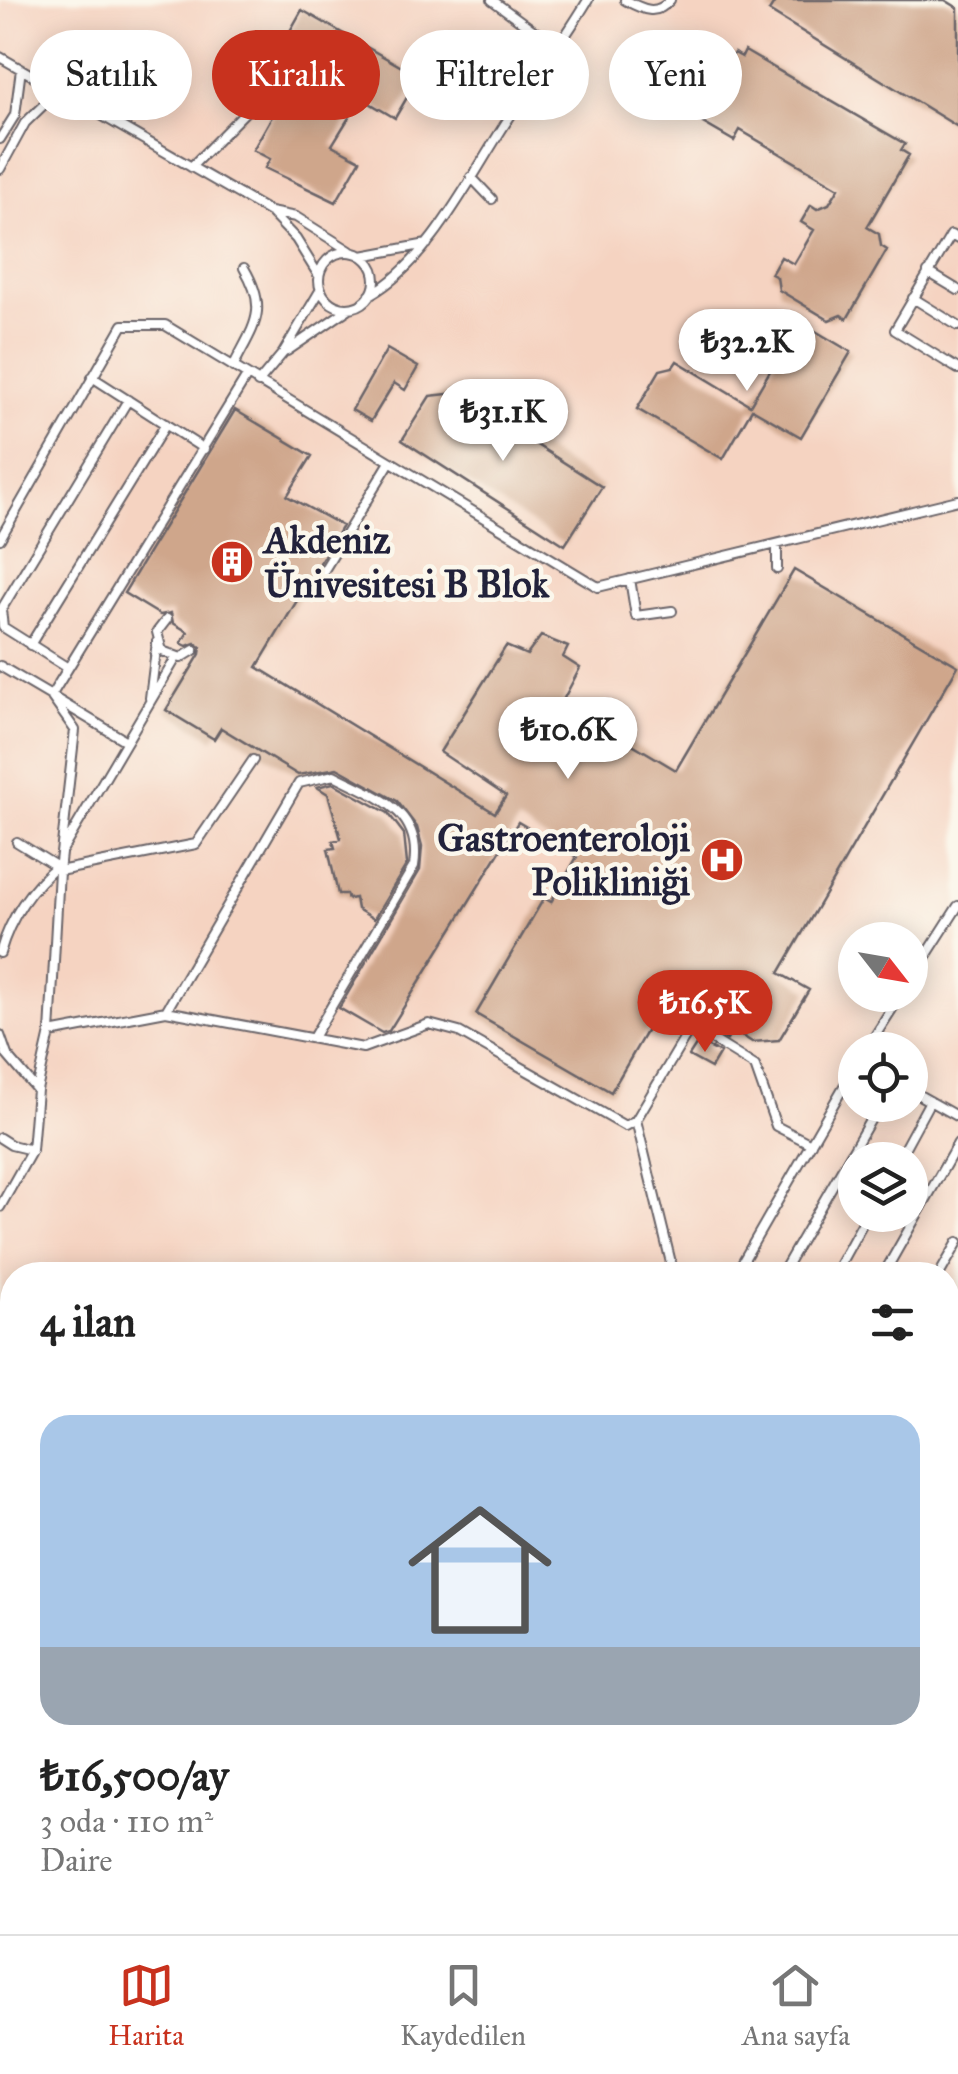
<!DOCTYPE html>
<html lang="tr">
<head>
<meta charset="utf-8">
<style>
	:root { --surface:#fff; --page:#f2f2f2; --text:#222; --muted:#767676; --line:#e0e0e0; --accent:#c8321e }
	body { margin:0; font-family:"IM FELL Great Primer",serif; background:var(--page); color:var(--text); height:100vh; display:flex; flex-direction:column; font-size:38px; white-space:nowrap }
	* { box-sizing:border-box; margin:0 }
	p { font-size:32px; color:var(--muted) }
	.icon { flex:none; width:55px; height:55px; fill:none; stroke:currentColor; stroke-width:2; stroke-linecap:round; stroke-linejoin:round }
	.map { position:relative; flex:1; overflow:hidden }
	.drawer { position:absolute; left:0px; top:1262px; width:960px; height:672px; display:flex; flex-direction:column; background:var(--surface); border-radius:40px 40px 0 0; box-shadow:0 5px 25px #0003 }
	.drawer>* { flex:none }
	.banner { position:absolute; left:30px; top:30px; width:900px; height:90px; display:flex; gap:20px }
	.needle { width:65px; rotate:121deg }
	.buttons { position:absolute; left:838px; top:922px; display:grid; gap:20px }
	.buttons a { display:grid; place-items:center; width:90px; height:90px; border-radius:50%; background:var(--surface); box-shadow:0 5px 25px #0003; font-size:50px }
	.price { position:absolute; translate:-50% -85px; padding:0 22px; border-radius:35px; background:#fff; color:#222; font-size:32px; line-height:65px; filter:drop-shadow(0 2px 5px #0008) }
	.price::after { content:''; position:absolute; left:50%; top:60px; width:30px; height:22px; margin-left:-15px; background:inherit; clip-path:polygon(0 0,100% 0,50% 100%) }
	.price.current { background:var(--accent); color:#fff }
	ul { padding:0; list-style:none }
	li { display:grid; align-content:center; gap:20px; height:530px; padding:0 40px }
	li span { display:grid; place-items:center; height:310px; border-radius:30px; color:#555 }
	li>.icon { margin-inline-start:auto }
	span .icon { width:180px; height:180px; fill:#fffc; stroke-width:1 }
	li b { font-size:42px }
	h2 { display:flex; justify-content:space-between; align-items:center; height:120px; padding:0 40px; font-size:42px }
	.tag { padding:0 35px; border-radius:45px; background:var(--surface); box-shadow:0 5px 25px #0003; font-size:35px; line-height:90px }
	.tag.current { background:var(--accent); color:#fff }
	.dock { display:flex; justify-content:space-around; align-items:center; height:140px; border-top:2px solid var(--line); background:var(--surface); font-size:28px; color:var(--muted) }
	.dock a { display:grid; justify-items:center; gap:5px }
	.dock .current { color:var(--accent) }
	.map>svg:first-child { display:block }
</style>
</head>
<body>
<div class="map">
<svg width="958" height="1934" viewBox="0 0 958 1934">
	<rect width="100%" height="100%" fill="#fbf7ec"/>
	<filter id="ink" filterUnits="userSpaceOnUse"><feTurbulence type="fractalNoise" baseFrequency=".01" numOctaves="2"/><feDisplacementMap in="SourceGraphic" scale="20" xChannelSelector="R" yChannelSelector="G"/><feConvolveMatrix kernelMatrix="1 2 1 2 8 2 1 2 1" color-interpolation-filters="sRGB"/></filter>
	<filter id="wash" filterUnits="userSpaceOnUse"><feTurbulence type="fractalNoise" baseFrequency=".0048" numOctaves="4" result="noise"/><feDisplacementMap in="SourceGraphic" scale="40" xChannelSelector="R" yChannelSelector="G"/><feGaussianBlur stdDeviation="2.25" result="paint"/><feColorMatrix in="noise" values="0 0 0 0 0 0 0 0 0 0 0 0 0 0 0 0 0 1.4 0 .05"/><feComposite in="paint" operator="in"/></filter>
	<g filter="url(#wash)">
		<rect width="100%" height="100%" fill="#eddcb9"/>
		<path fill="#f5d3c1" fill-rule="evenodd" d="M0,0h958v1443l-10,12v-180h-936v148l-12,-7zM855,940h55v55h-55zM855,1050h55v55h-55zM855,1160h55v55h-55z"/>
		<path fill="#a2cb76" stroke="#627658" stroke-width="2.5" d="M958,1638v65l-10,21v-64z"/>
		<g id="blocks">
			<path fill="#cfa68b" d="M776,0h169l13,8v119l-189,-116z
				M302,10l117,67 -24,41 -34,-20 -29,47 28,15 -24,42 -71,-34 5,-9 -17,-9 51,-90 -23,-13z
				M745,51l160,93 -4,6 8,5 -42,72 12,7 2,12 6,4 -40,69 -6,-4 -12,5 -50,-30 -2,-13 -6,-3 10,-17 13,7 20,-34 -13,-8 10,-17 6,4 12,-5 10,-16 -99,-58 -6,11 -31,-18 6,-10 -7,-5 32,-55 8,4z
				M812,329l39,23 -50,85 -49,-28 -29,50 -86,-50 23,-39 13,-3 4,-6 73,44 44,-75 6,3z
				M387,349l31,18 -13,23 -11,-7 -23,38 -19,-11z
				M456,393l146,94 -37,58 -163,-105 28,-44z
				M235,410l77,46 -25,40 55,30 -85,141 238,146 11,-17 -66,-44 66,-106 21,9 14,-19 27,11 -5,10 17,11 -18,34 114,68 118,-200 164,96 -179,307 30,17 -30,50 -27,2 -19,-12 -6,10 -21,-12 6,-10 -43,-26 -58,100 -135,-78 68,-116 7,4 26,-45 -59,-35 -129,209 -7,2 -43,-25 81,-138 2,-24 -5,-19 -20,-26 -60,-33 -39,7 -77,-47 -7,11 -48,-29 34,-56 1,-7 -6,-4 -8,3 -6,-3 7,-11 -15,-9 -2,-10 -11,2 -36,-22z
				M333,783l55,30 16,21 3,30 -33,55 -17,-10 -2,-11 -7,1 -2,-5h-8l-10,-45 7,-1 -2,-7 8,-2 -13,-45 -11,-7z
				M698,1042l22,11 -9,15 -22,-12z
				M12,1887v47h-12v-26z"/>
		</g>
	</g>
	<g filter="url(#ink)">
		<use href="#blocks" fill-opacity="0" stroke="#696367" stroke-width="2.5"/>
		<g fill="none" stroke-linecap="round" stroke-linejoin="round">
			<g stroke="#696367" stroke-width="12">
				<path id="lane" d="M492,0l67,49
					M625,0c17,9 31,17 45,0
					M0,57l270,155 26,27 23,37
					M0,139l15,-24 6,-46
					M191,167l66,-67 15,-23
					M0,169l25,-46 34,-33
					M471,177l21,22
					M270,212l26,5 54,34
					M958,239l-7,-4 -56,95 63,39
					M319 280a28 28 0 1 1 56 0a28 28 0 1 1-56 0Z
					M362,256l65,-12
					M928,272l30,18
					M370,295c62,-35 102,-122 141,-180 26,-38 53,-75 77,-115
					M913,298l45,28
					M287,351l63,-43
					M233,367c20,-41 37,-55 11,-99
					M92,377l112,72
					M258,383l25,-30 38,-64
					M0,539l123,-214h42l433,262 360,-87
					M777,569v-24
					M630,579l6,37 36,-5
					M318,580l72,-118
					M167,619l-10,13 5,19 19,7 13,-8
					M30,645l136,-221
					M0,666l51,30 24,34 -16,141 -9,162 -13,57 -5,60 -32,57
					M68,668l-65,-41 -2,-17 127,-210
					M150,698l7,-56
					M126,741l-75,-45 196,-320
					M17,842l39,24
					M63,849l113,-191
					M59,871l137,-27 57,-84
					M0,953c10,-35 31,-66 60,-90
					M910,981l48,-75
					M50,1033l116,-22
					M0,1035l7,20 30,35
					M314,1036l100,-170c9,-57 -40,-70 -80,-91l-35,8 -133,228 197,37 66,-24 30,8 166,94 11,-6
					M866,1050l35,-55
					M910,1090l48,27
					M0,1138l11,7 21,5
					M898,1160l32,-59
					M674,1275l-38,-155 51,-86 18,1 50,31 21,60 35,18
					M735,1275l120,-208
					M781,1275l98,-170
					M834,1275l33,-60
					M883,1275l75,-132
					M939,1275l19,-33
					M948,1338l10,-19
					M0,1802l12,-22
					M0,1831l12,7
					M156,1922l14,9 -2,3"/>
			</g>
			<g stroke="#696367" stroke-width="28">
				<path id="secondary" d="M0,1598l12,-1
					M0,1641l12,8
					M506,1922l12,12"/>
			</g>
			<g stroke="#696367" stroke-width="30">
				<path id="primary" d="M0,1427l12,8
					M0,1484l12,8
					M0,1568l12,8
					M646,1922l23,12"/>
			</g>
			<g stroke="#696367" stroke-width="35">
				<path id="highway" d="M948,1520l10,-14
					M948,1632l10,-23
					M948,1748l10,-23
					M571,1922l8,12
					M790,1922l31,12
					M876,1934l2,-12"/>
			</g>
			<use href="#lane" stroke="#fff" stroke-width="8"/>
			<use href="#secondary" stroke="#fde5c5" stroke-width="22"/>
			<use href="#primary" stroke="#fabe6e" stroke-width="25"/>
			<use href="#highway" stroke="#fabe6e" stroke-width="30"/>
			<path stroke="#22223b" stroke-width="2.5" d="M0,1518l12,7
				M0,1537l12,9
				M724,1922l27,12"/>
		</g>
	</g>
	<defs>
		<g id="building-disc" transform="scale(2.25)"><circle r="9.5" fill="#c8321e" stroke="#fbf7ec"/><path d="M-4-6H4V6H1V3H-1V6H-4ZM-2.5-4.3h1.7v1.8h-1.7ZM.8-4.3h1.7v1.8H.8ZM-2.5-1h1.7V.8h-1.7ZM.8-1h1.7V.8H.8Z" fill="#fff"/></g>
		<g id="hospital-disc" transform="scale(2.25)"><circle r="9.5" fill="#c8321e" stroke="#fbf7ec"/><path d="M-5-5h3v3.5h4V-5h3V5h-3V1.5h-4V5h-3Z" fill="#fff"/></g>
	</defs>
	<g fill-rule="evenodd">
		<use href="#building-disc" x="232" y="562"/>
		<use href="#hospital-disc" x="722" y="860"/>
	</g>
	<g text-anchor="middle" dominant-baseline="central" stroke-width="9" stroke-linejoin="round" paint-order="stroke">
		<g font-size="38" font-weight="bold" fill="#22223b" stroke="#fbf7ec" text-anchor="start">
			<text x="264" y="540">Akdeniz<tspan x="264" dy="44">Ünivesitesi B Blok</tspan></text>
			<text x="690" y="838" text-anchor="end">Gastroenteroloji<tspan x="690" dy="44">Polikliniği</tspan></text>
		</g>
	</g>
</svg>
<div class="buttons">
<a><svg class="needle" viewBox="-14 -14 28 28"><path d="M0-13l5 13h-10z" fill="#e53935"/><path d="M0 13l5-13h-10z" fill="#767676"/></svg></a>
<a><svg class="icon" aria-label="locate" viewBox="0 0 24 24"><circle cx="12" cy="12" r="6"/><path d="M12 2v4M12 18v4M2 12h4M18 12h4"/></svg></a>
<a><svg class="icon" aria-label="layers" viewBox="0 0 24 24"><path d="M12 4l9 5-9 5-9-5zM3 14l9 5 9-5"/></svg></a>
</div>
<b class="price" style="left:747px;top:394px">₺32.2K</b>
<b class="price" style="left:503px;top:464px">₺31.1K</b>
<b class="price" style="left:568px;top:782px">₺10.6K</b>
<b class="price current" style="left:705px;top:1055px">₺16.5K</b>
<div class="banner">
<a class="tag">Satılık</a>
<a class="tag current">Kiralık</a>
<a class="tag">Filtreler</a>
<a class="tag">Yeni</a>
</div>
<section class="drawer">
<h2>4 ilan<svg class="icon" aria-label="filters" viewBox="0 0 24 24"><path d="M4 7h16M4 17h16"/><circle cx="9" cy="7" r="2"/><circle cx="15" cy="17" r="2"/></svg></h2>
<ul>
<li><span style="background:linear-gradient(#a9c7e8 75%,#9aa5b1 0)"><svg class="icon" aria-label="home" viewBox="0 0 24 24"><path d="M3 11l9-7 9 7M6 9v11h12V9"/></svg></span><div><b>₺16,500/ay</b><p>3 oda · 110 m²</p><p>Daire</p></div></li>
</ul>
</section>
</div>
<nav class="dock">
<a class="current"><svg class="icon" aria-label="map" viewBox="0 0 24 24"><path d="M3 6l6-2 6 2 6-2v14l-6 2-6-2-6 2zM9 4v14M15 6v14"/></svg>Harita</a>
<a><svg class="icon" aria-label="saved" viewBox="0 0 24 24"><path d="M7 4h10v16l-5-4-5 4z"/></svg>Kaydedilen</a>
<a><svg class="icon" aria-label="home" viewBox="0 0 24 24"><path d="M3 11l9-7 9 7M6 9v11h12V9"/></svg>Ana sayfa</a>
</nav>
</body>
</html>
